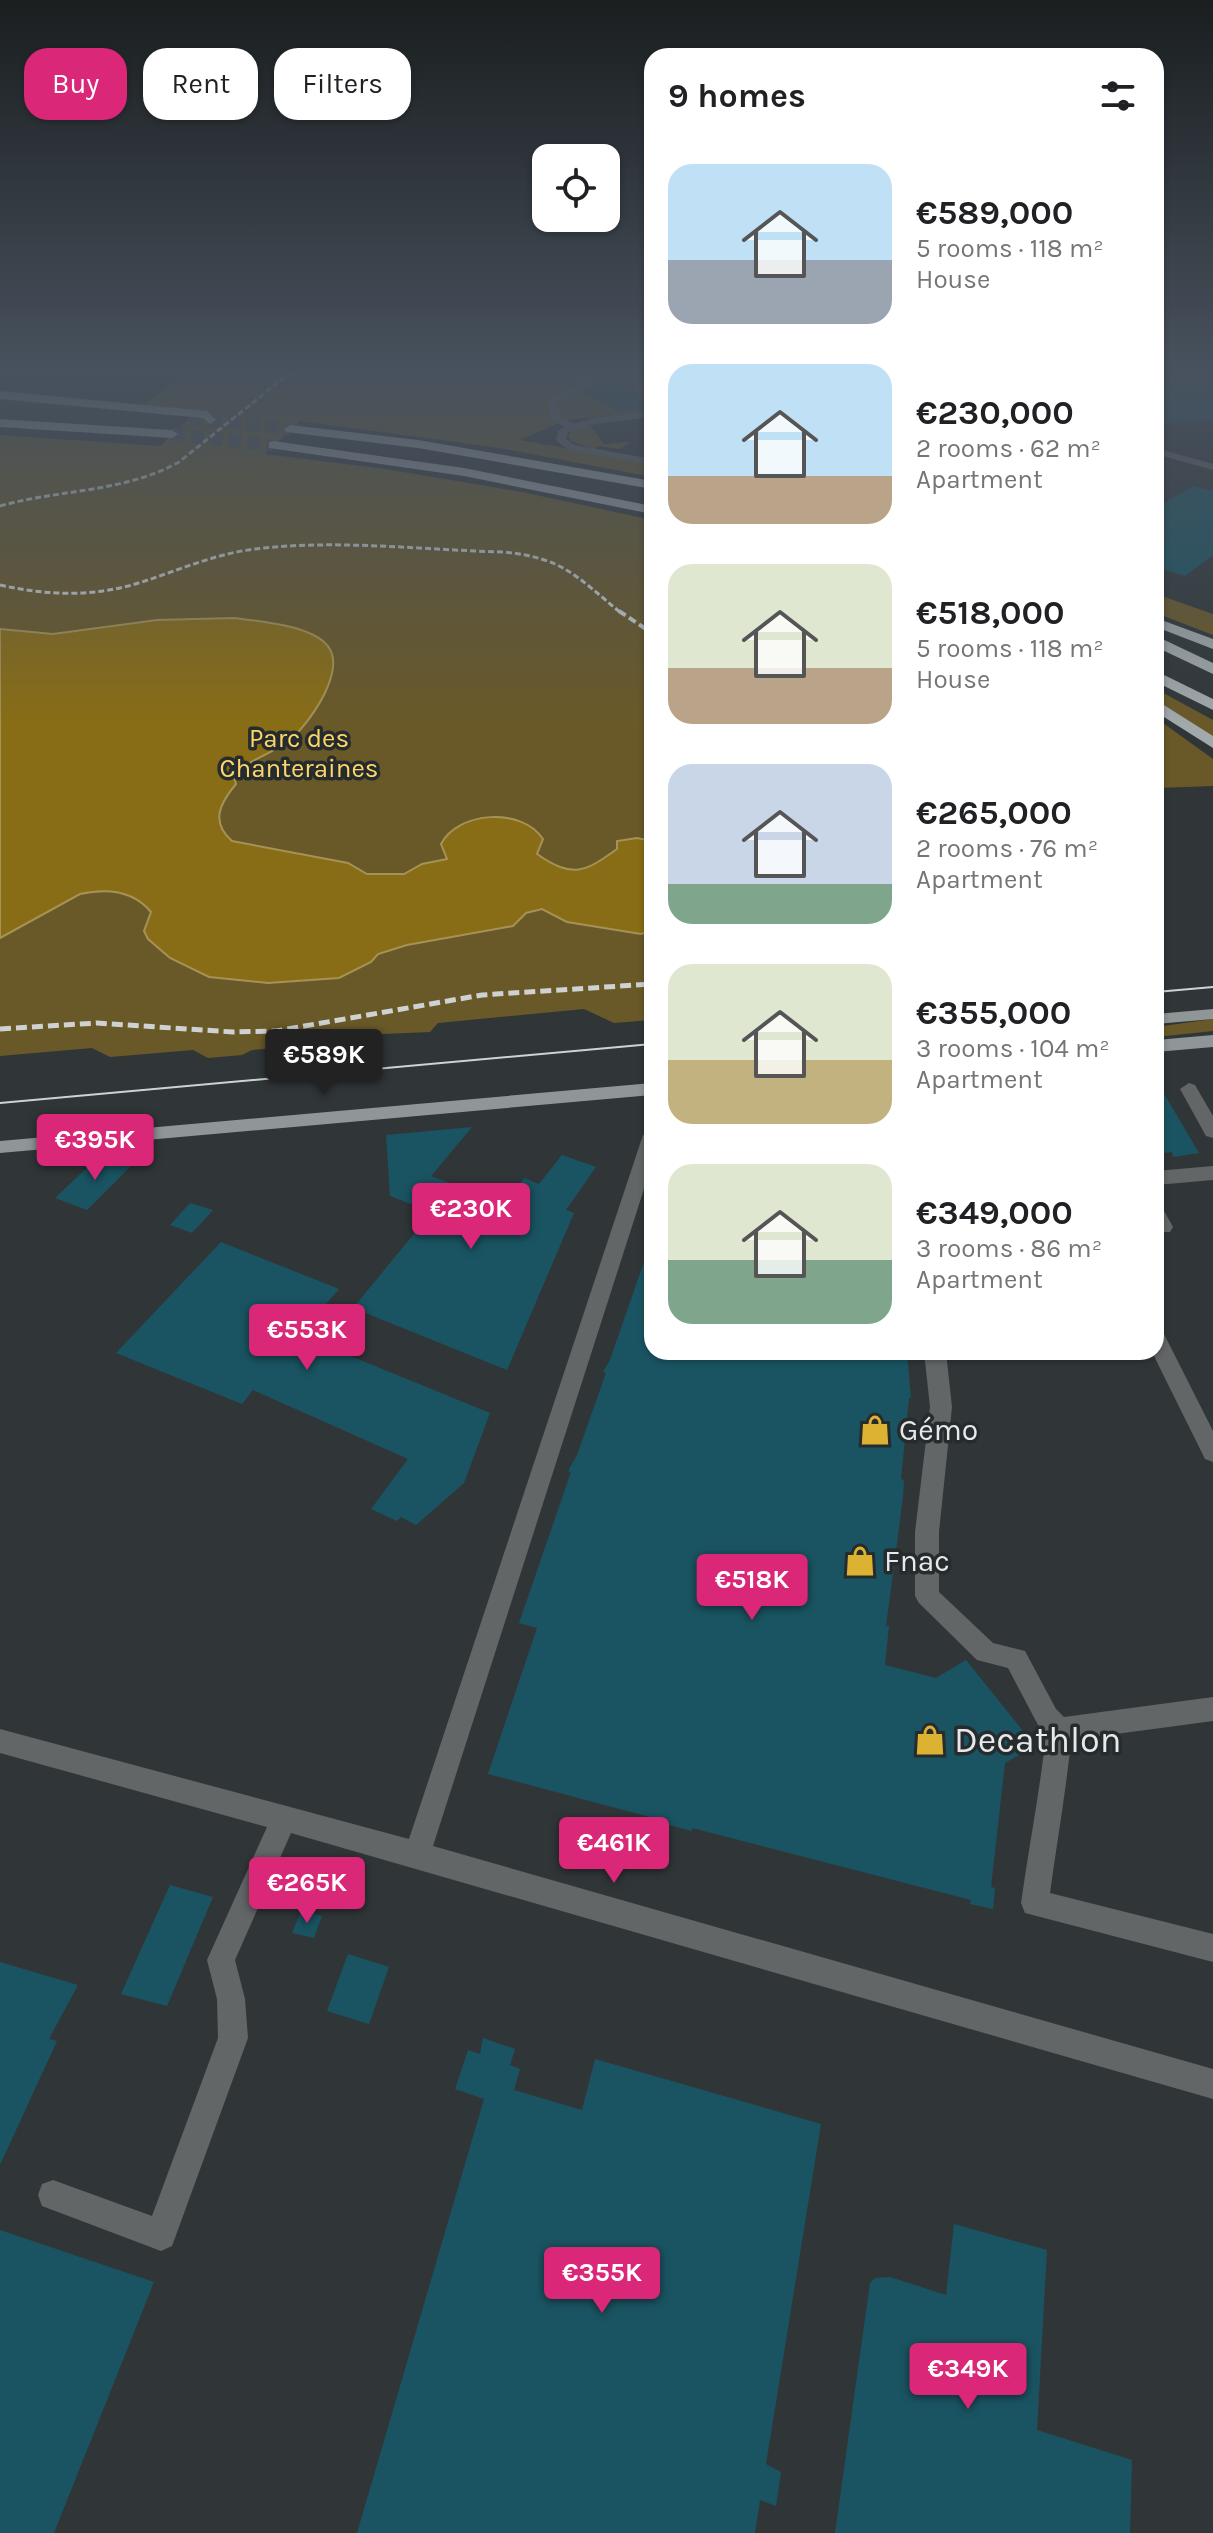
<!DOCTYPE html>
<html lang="en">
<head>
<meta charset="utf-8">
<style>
	:root { --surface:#fff; --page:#f2f2f2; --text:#202124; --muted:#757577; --accent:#db2777 }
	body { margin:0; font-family:Karla,sans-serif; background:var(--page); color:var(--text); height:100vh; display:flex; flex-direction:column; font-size:30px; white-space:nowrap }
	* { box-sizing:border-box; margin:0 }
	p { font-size:26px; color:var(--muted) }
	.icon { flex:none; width:44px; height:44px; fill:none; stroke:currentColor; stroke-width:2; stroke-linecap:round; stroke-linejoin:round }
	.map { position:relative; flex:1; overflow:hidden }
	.drawer { position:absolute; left:644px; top:48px; width:520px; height:1312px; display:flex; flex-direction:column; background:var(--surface); border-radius:24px; box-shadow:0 2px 6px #0004 }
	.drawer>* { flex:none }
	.banner { position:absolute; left:24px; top:48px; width:500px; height:72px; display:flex; gap:16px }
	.fabs { position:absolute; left:532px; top:144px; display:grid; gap:16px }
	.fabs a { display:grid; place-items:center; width:88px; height:88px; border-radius:16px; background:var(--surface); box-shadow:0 2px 6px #0004; font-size:40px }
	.price { position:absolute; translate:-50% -68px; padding:0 18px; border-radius:8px; background:var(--accent); color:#fff; font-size:26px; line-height:52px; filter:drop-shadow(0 2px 4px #0008) }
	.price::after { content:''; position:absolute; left:50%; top:48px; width:24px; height:18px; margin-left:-12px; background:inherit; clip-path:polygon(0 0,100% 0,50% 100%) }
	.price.current { background:#222; color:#fff }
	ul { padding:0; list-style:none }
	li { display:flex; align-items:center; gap:24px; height:200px; padding:0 24px }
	li span { display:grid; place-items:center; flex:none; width:224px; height:160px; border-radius:24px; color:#555 }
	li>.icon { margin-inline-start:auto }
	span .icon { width:96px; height:96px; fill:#fffc; stroke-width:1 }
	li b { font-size:34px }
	h2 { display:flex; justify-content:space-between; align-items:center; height:96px; padding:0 24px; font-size:34px }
	.chip { padding:0 28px; border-radius:24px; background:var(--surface); box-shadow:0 2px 6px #0004; font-size:28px; line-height:72px }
	.chip.current { background:var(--accent); color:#fff }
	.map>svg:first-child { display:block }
</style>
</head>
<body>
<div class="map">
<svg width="1213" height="2533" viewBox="0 0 1213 2533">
	<rect width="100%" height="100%" fill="#303638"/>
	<path fill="#6a5928" d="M190,372h462v39l-87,9 -45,20 132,24v13l-152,-29 -200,-27 -35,33 120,15 137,23 130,28v500l-38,3 -30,-14 -146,14 -8,9 -48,2 -8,6 -122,10 -10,5 -34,3 -15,-8 -83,7 -18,-9 -92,8v-621l160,11 34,-32 -53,-8c19,-10 29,-24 49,-34z
		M590,425l14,19 26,-2 -10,7 -22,-3 -4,3 -23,-8 -3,-5 5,-6z
		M1156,594l57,20v21l-57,-22z
		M1156,689l57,31v17l-57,-37z
		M1156,718l57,41v27l-57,2z
		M1213,1019v12l-57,6v-10z"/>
	<path fill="#896d16" stroke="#a59256" stroke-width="2" d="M234,618c24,3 71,7 90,24 27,23 -13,79 -32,96 -15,13 -37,20 -54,32l-4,7 2,7c-16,19 -26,38 -4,57l116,22 19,11h37l18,-10 25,-5 -6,-15c17,-33 81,-37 102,-5l-6,15c36,25 48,18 80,-5v-8l20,-3 15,3v89l-11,4 -74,-12 -25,-13 -16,4 -13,13 -106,19 -29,9 -7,8 -32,16 -71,5 -59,-6 -39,-19 -22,-19 -4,-8 7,-19c-18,-22 -44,-24 -71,-18l-80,44v-309l53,5 104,-14z"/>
	<path fill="#1a5462" d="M611,378l20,4 16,27 -29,3 -36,-20z
		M1213,379v41l-57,5v-42z
		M1193,486l20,5v64l-28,21 -29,-9v-59z
		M1156,1080l43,73 -26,4 -1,-5 -16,2z
		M472,1127l-41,49 74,27 19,-25 15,6 23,-29 34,12 -30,43 8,3 -67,157 -154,-62 79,-96 -42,-16 -4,-61z
		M140,1157l-53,53 -32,-12 39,-37z
		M190,1203l23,7 -21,23 -22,-8z
		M221,1242l118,47 -40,46 191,78 -26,70 -48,42 -15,-8 -4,4 -26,-12 37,-50 -155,-69 -11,14 -126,-51z
		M648,1250l4,1v101h255l4,46h-2l-8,81 3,1 -1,17 -17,129h3l-4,39 51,13 30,-18 69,86 -30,17 -14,124 4,1 -2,21 -23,-5 1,-4 -279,-72v3l-35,-9v-3l-169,-45 49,-146 -18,-5 52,-151 -3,-1 9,-16 29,-82 -3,-1 7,-12z
		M170,1885l43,12 -46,109 -46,-12z
		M301,1911l21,5 -8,22 -22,-5z
		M348,1954l41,13 -20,57 -42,-13z
		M0,1962l78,23 -29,54 8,2 -57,124z
		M483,2038l32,11 -5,16 10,4 -6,21 68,20 13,-51 226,65 -55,340 15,8 -5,34 -16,-6 -5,33h-398l127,-434 -29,-10 13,-39 12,4z
		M954,2224l93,26 -10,180 95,30 -2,73h-295l35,-250 5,-5 15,-1 56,18z
		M0,2230l154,52 -100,251h-54z"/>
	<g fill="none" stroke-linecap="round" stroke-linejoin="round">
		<path stroke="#4b5153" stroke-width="13" stroke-dasharray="13 6" stroke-linecap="butt" d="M190,418l100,11
			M172,434l101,11"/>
		<path fill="#636667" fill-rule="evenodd" d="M602,373l8,2 -53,26 4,16 13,7 19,-6 59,-7v6l-58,7 -26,9 -2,6 9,6 77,14v6l-84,-15 -12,-10 2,-9 6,-4 -13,-8 -4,-19z
			M1156,448l57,16v6l-57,-16z
			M1189,1083l6,2 18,31v22l-7,-2 -26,-47z
			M652,1129v35l-219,682 780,223v30l-922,-266 -56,127 10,39 3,39 -76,208 -11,5 -119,-45 -4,-11 4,-11 11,-4 99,36 66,-178 -1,-39 -10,-39 60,-133 -267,-74v-24l409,110 234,-704z
			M1213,1166v14l-57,5v-14z
			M1156,1207l7,2 10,18 -3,5h-14z
			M1156,1330l7,2 50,99v31l-8,-3 -53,-107h4z
			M924,1352h22l6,55 -13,125v60l54,51 32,8 31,58 8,8 149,-20v24l-142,19c-5,52 -14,101 -21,153l163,41v28l-188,-49 -4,-10c8,-57 19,-112 25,-169l-8,-9 -30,-57 -31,-8 -58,-57 -4,-7v-64l15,-125z"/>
		<path fill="#909698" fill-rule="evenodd" d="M1213,1009v10l-57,5v-10z
			M1213,1035v12l-57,5v-12z
			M652,1083v12l-652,58v-12z"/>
		<path fill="#a2a9ab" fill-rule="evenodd" d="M0,391l207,20 9,9 -6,4 -7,-6 -203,-19z
			M0,419l172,11 6,4 -6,4 -172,-11z
			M290,425l128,15 234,41v8l-234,-41 -132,-16 -2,-3z
			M273,441l191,27 188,38v8l-188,-38 -195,-28v-6z
			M1156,618l57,21v10l-57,-22z
			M1156,636l57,27v11l-57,-27z
			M1156,671l57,28v11l-57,-28z
			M1156,700l57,36v12l-57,-36z"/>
		<path stroke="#ced2d3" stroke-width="2" d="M1156,992l57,-5
			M0,1103l652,-59"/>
		<path stroke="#ced2d3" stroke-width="3" stroke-dasharray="6 3" stroke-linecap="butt" d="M0,506c60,-17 123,-13 179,-44l112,-90
			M0,585c44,10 88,12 132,0 41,-12 80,-31 123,-36 82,-10 167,1 249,3 60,6 73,25 117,61"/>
		<path stroke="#ced2d3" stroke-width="4" stroke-dasharray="8 4" stroke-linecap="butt" d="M619,611l33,22"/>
		<path stroke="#ced2d3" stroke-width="5" stroke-dasharray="11 5" stroke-linecap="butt" d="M0,1029l97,-6 136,9 43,-1 206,-36 170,-11"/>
	</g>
	<linearGradient id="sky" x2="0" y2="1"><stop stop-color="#1a1e1f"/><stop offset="0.51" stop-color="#48525e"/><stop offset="1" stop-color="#48525e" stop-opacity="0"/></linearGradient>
	<rect width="1213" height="727" fill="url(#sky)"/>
	<defs>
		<g id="shop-bare" transform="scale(2.4)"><path d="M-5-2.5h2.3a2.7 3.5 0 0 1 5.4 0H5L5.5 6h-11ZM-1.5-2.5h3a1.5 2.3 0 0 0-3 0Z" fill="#dcb233" stroke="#262c2e" stroke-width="2.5" paint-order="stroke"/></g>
	</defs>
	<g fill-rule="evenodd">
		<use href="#shop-bare" x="875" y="1430"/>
		<use href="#shop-bare" x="860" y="1561"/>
		<use href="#shop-bare" x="930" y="1740"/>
	</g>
	<g text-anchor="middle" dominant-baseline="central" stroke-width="7" stroke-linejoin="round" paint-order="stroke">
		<g font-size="26" fill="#fdd669" stroke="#262c2e">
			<text x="299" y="738">Parc des<tspan x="299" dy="30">Chanteraines</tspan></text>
		</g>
		<g font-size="30" fill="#e5e9ea" stroke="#262c2e" text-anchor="start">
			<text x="899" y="1430">Gémo</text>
			<text x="884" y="1561">Fnac</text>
		</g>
		<g font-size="36" fill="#e5e9ea" stroke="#262c2e" text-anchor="start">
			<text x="954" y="1740">Decathlon</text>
		</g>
	</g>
</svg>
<div class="fabs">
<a><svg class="icon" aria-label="locate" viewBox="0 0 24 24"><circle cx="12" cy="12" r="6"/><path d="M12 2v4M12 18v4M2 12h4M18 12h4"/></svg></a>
</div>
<b class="price current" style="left:324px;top:1097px">€589K</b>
<b class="price" style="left:95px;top:1182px">€395K</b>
<b class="price" style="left:471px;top:1251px">€230K</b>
<b class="price" style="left:307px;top:1372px">€553K</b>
<b class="price" style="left:752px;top:1622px">€518K</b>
<b class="price" style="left:614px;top:1885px">€461K</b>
<b class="price" style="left:307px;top:1925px">€265K</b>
<b class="price" style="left:602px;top:2315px">€355K</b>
<b class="price" style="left:968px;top:2411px">€349K</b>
<div class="banner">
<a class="chip current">Buy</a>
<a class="chip">Rent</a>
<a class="chip">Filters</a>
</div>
<section class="drawer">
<h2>9 homes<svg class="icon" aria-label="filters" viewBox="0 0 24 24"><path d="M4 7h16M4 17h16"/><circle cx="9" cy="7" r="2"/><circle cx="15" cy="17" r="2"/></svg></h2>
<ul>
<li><span style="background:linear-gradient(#bfe0f5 60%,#9aa5b1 0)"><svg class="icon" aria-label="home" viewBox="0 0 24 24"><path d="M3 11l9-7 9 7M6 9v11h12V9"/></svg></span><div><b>€589,000</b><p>5 rooms · 118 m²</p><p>House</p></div></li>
<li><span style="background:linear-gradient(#bfe0f5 70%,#b9a48a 0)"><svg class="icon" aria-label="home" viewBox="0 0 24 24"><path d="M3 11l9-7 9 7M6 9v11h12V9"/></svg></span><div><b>€230,000</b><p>2 rooms · 62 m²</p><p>Apartment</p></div></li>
<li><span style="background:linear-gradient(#dfe7d0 65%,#b9a48a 0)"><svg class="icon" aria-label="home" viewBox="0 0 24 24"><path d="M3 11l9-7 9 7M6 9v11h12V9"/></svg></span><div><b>€518,000</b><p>5 rooms · 118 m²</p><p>House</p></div></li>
<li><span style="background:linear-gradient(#c9d6e8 75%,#7fa58c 0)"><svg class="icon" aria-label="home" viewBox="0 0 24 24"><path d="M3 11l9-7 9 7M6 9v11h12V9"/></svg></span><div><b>€265,000</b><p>2 rooms · 76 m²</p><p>Apartment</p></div></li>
<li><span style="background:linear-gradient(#dfe7d0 60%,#c2b280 0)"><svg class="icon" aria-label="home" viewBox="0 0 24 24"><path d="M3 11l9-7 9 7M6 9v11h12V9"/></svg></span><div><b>€355,000</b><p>3 rooms · 104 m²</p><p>Apartment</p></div></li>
<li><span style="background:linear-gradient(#dfe7d0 60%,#7fa58c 0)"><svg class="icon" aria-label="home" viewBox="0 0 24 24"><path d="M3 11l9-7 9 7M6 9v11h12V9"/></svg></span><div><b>€349,000</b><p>3 rooms · 86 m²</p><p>Apartment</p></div></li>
</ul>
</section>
</div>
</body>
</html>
